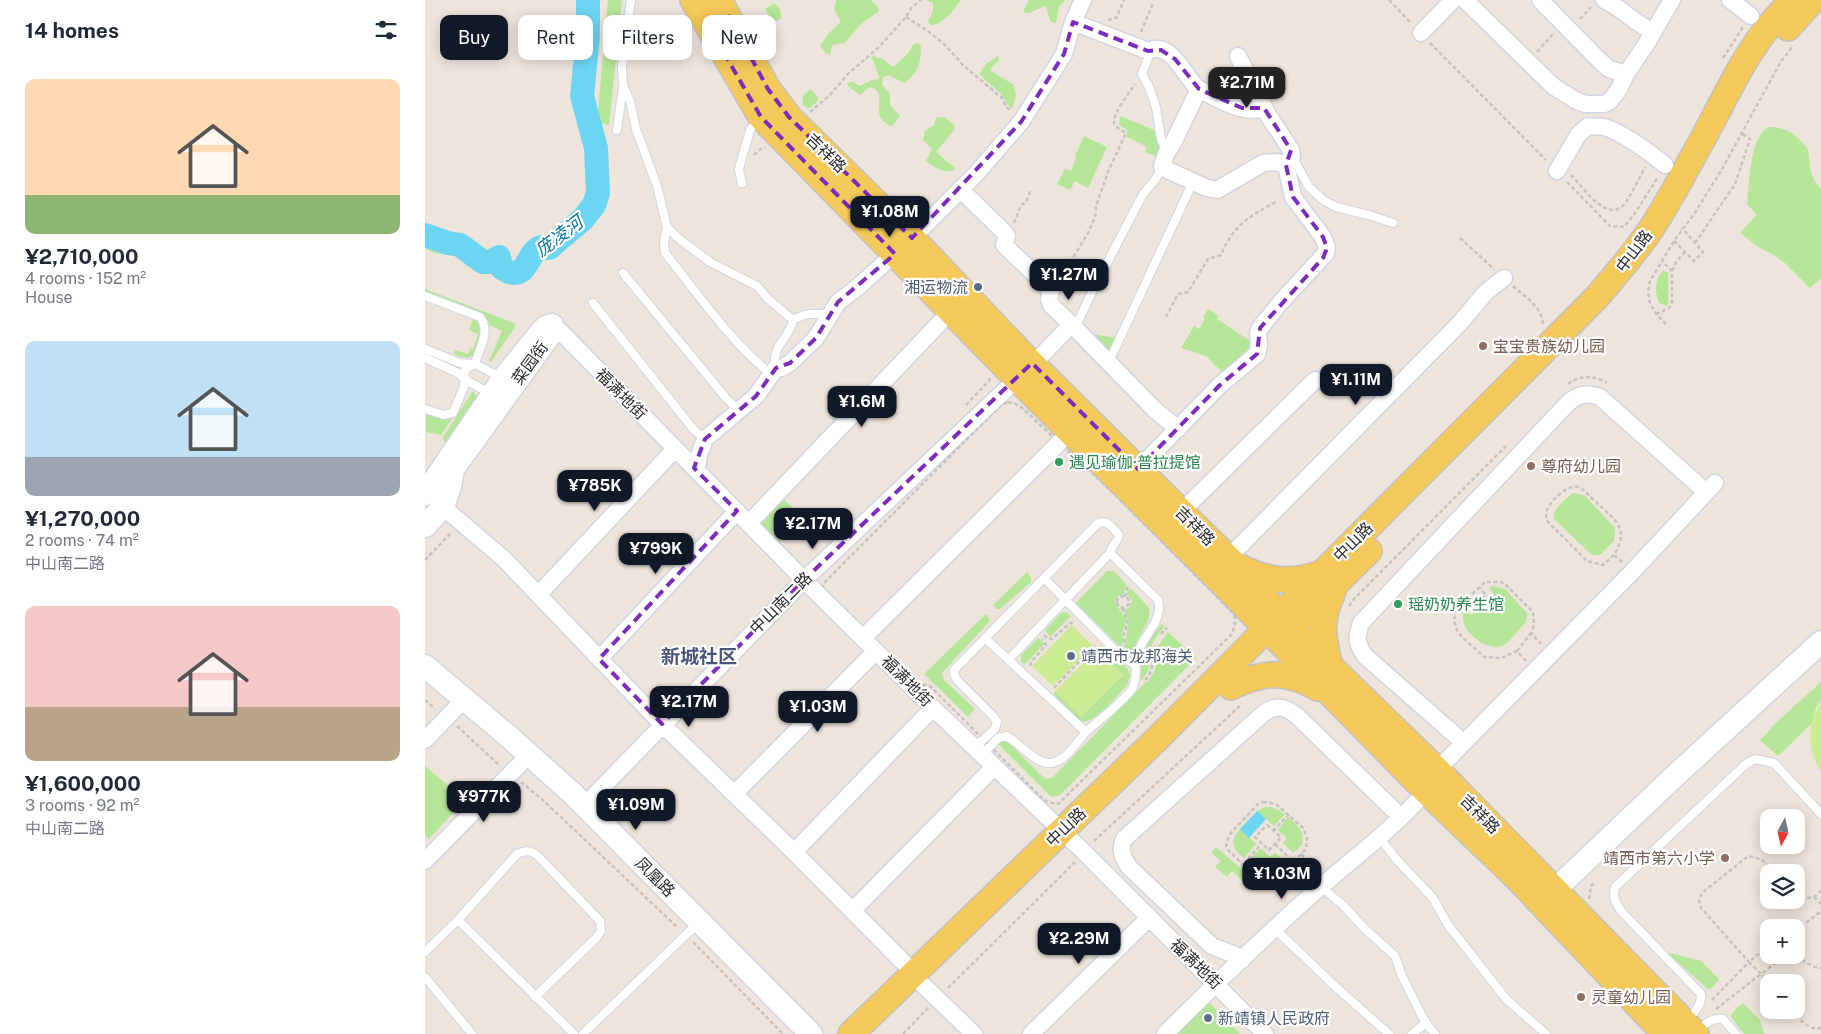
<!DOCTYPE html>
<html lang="en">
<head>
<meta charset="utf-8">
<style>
	:root { --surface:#fff; --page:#f6f6f7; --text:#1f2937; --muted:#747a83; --accent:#111827 }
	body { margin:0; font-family:"Public Sans","Noto Sans SC",sans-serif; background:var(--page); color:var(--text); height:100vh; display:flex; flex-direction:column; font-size:19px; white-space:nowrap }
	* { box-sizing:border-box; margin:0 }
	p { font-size:16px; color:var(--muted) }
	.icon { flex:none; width:28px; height:28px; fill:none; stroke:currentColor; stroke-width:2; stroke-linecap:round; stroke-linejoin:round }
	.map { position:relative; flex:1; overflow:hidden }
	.drawer { display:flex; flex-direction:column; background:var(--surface); width:425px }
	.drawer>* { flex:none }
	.hud { position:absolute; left:15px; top:15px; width:475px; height:45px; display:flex; gap:10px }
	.needle { width:32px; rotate:188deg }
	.tools { position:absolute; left:1335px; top:809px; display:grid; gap:10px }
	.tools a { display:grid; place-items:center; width:45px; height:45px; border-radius:10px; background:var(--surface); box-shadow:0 2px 12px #0003; font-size:25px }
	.price { position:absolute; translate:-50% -42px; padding:0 11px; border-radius:10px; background:var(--accent); color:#fff; font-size:16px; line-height:32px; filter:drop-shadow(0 1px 2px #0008) }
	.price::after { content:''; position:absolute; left:50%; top:30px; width:15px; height:11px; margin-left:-8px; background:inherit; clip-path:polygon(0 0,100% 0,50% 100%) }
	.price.selected { background:#222; color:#fff }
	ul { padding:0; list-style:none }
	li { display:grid; align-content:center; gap:10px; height:265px; padding:0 25px }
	li span { display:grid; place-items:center; height:155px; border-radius:10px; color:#555 }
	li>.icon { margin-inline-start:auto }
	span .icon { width:90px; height:90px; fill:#fffc; stroke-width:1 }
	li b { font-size:21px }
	h2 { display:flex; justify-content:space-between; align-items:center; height:60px; padding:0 25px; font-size:21px }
	.tag { padding:0 18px; border-radius:10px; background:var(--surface); box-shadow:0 2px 12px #0003; font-size:18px; line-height:45px }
	.tag.selected { background:var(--accent); color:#fff }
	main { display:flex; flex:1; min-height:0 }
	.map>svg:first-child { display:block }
</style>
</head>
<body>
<main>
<section class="drawer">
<h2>14 homes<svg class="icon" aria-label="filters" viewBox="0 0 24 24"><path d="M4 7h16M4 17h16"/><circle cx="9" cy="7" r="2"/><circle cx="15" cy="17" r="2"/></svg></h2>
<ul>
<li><span style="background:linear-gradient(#ffd9b3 75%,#8fb573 0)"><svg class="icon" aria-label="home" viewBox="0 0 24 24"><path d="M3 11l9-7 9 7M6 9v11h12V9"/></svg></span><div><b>¥2,710,000</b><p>4 rooms · 152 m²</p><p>House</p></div></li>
<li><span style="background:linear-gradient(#bfe0f5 75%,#9aa5b1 0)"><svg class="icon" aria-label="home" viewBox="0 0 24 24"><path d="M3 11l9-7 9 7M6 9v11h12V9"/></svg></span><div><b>¥1,270,000</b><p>2 rooms · 74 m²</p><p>中山南二路</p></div></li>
<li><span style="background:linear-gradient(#f6c9c9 65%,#b9a48a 0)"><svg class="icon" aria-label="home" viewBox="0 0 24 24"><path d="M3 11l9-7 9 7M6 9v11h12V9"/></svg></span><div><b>¥1,600,000</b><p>3 rooms · 92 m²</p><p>中山南二路</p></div></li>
</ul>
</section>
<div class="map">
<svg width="1396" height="1034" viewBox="0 0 1396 1034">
	<rect width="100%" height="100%" fill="#ede4dc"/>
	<path fill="#b5e596" d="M183,0h14l-13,125 -12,-3z
		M411,0h35l7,7 1,4 -18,13 -16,19 -13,2 -2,10 -3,-1 -7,-8 9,-13 12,-11 -7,-13z
		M501,0h35c-7,9 -18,25 -30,25l-3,-3 5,-11v-8z
		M604,0h36l-6,6 -3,17 -5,-1c-3,-5 -2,-11 -6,-16l-16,7 -6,-1z
		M349,3c5,4 8,8 7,15l-4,3 -7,-2 -5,-10z
		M491,43l4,1 1,3c0,14 -3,28 -17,36l-15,-8 -6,2 -1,8 8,9v11l10,11 -8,10c-27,-10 0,-32 -22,-39l-10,8 -11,-8 -2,-4 6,-1 7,4 12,-6 7,-1v-3c-4,-6 -2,-12 -8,-18l3,-3 3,3 6,1 10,8c7,-6 16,-13 20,-22z
		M573,56l1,4 -7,7 -1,4 23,14 2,10 -4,14 -5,-5 -6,-10 -22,-20 7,-10z
		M385,89l7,7 1,5 -10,8 -5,-4c-2,-8 2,-11 7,-16z
		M695,116l36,15 5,15v12l-16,-6 2,-5 -20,-10v-7l-8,-5z
		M514,117h5l11,9 -1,4 -18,22 20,17c-12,6 -20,-1 -30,-8l6,-12 -9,-9 2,-9 9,-6 2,-7z
		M1344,127c19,0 28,10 39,22 3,17 0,26 13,40v89l-11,10 -25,-25 -13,-9 -12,-6 -20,-15 17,-18 -10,-11c3,-20 2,-68 22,-77z
		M659,136l23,11 -19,41 -13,-7 -5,9 -13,-6 8,-15 6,2 5,-13 -1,-2z
		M0,240l17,7 14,3 28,15 8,-1 5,-3 2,8 7,5 -34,-8 -13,-10 -25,-3 -9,-5z
		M1238,270l5,3v31l-1,2 -8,-3c-5,-13 -4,-23 4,-33z
		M0,289l89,34 1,4 -24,35 -2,-1 13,-30 -12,-6 -3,-6 -3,-3 -59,-23z
		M783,309l10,6 -1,4 36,24 1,5 -31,25 -17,-17 -25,-8 13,-22 5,3 6,-10 -2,-1z
		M48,319l5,2 4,5c-1,6 -2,11 -4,17 -4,16 -8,17 -24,11l1,-4 13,4 2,-6 3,1 5,-15 -9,-4z
		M660,333l33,5 -7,12h-3z
		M48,391l4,7 -1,7 -31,39 -2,-7z
		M0,412l20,6 8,-1 -12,18 -15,-3v-18z
		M1148,493l11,2 31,33 -1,13 -14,14h-8l-38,-36c-1,-12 10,-18 19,-26z
		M358,499l19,17 -22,26 -18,-15 -1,-3z
		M682,571h7l12,13 -2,10 -6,2 -3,5 2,5 10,14 -5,13 1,8 -2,6 -2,-1 -43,-43z
		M602,572l4,5v5l-31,27h-3l-4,-4z
		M1068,586l12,3 22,24c1,9 -5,13 -11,20 -4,4 -8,11 -14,13 -16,6 -49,-19 -36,-37l5,6 23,-21 -5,-6z
		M704,587c6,6 14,13 19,20 7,11 -13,34 -16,46h-6l-2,-3 5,-29 -6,-11 6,-2 3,-7 -5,-7z
		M637,612l6,1 3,3 -21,21 -5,-7z
		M561,614l4,7 -2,2 -46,50 2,7 31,29 -7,8 -44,-43z
		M737,624l2,3c-6,7 -12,15 -14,24 -2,14 2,18 -9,30 -1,-23 5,-40 21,-57z
		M743,632l28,26 -136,137 -6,2 -4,-1 -53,-53 3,-3h6l36,36 4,3 6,-1 89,-91 5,-5h2l7,-12 2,-23z
		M613,638l6,6 -20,21 -3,-4v-6z
		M676,645l27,24 2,7 -3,9c-10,10 -30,38 -46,37l-27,-27v-3l1,-1 26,26 42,-42 -26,-26z
		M1396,682v18l-6,10 -3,13 -34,33 -18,-16 18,-19z
		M0,766l40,34 -36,39 -4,-4z
		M840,807h7l13,7 -11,12 -17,-15z
		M863,817c10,8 17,15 14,28l-9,8 -10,-10 4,-5 -9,-8z
		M815,829l16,15 -12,14c-11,-8 -15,-18 -4,-29z
		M791,847l37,32 -5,6 -16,-14 -5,6 -12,-10 6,-6 -10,-8z
		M836,848l9,9 5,-5 11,10c-15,17 -23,14 -38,-1z
		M1241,952l35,9 18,18 -7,9 -4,1z
		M783,1001l32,33h-63z
		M1318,1003l17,17 4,14h-20l-13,-17 1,-4z"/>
	<path fill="#cbec92" d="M647,625l21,21 -40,40 -21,-20z
		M672,649l26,26 -42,42 -26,-26z
		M1396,703v69c-14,-21 -15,-48 0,-69z"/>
	<path fill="#6cd5f2" d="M832,811l9,8 -17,19 -9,-9z"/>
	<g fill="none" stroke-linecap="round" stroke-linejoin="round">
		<path stroke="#6cd5f2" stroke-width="24" d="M0,235l23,8 12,2 23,17h8l8,-5c1,3 1,8 3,11 2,2 5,3 7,4 19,6 18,-20 32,-25 3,0 6,1 8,1l34,-29 11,-14 4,-12 -2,-45 -14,-52 6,-60v-36"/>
		<g stroke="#d1d5e3" stroke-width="10">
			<path id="lane" d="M206,0l-9,67 1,18 7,16 6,28 21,57 10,41 11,11 32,24 47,24 10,12 26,22
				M723,51v7l-6,16 7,13 7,20 5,32 6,13
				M192,130l6,-43
				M867,156l17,31 14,13 13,7 33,8 24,8
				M317,183l-3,-13 1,-5 10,-35 8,-10
				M242,227l-3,15 1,11c33,41 64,87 106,121
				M198,273l103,125 13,13
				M0,296l55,21c11,14 -1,32 -5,47l-10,5 -1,18 -11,26 -9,2 -19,-6
				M168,303l101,127 11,9
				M650,328l18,-38 50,-96 12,-14 6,-11 2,-1
				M0,349l35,14 15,1 27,14
				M0,358l33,15 6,6 27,15
				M682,360l5,-5 81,-173
				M351,368c-6,-23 14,-29 17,-48 14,-8 20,-6 36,-6
				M619,578l77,78 14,9
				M560,638l101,94
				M584,659l101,-106
				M550,747l20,-18 2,-7 -3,-5 -37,-37 -3,-6v-4l143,-146c10,-6 15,4 22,11 -1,7 -8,11 -9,18l48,47c6,19 -14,35 -20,52 -4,12 0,27 -6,37 -8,12 -33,31 -45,42 -10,10 -21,31 -36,32 -15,2 -32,-21 -45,-27l-8,2 -16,17
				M954,837l18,23 36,38 15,27 59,75 39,34
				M896,887l22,18 21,23 31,28 7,20 18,36 6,11 9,11
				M33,920l59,-66c9,-4 13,-4 21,2l62,65 1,10 -5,7 -61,59
				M850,929l63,60 51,45
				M0,952l33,-32 116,114
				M0,977l47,57
				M1262,1020c8,-8 15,-15 14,-26l-79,-82c-6,-8 -10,-15 -7,-25l131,-123 9,-5 19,4 47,51
				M1272,1032c9,-8 14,-15 26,-13l13,15
				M158,1034l110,-106
				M987,1034l14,-11"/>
		</g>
		<g stroke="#d1d5e3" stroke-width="19">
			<path id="street" d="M1040,0l88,86 22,14 10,4h19l6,-3 9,-12 7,-15 19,-28 27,-46
				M1115,0l60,61 9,8 17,5
				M1179,0c18,8 30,23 48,31
				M1305,0l21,16
				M648,22l75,29c24,-12 36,27 51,38l-26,54 -6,9 -5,14 1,2 44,20 10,2 46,-27 13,-1 10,3 7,32 30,40 4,11 -1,5 -46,50 -20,25 -2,5 1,12 -2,9 -37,31 -82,84
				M996,33l32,-33
				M813,56l30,59 23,35 1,6 -6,9
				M774,89c19,10 44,26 65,19
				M1132,171l21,-36 10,-9c5,1 11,0 16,1 16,4 48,27 61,38
				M535,189l45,44 2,3 -3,9 47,45 -2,9 2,6 24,23 79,81 24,20
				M127,325l9,7 243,248 129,128 151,144 181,182
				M269,468l4,-5 1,-8 6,-16 51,-43 20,-28h6l8,-5 26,-25 22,-36 20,-15 54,-49 63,-63 46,-53 43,-68 9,-32 10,-22
				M18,507l61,52 158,165 132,128 120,121
				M756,512l134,-132
				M324,523l202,-212
				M803,558l232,-235 26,-31 18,-14
				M113,595l137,-146
				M438,638l207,-206
				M174,659l138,-148
				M0,740l32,-33
				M1039,743l-99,-87c-9,-13 -9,-18 -4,-33l206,-219c11,-10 19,-12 33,-7l106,95
				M1012,770l195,-198 83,-89
				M310,793l141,-142
				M159,806l220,-226 234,-221 33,-34
				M369,852l139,-144
				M0,861l96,-98
				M427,911l142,-144
				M817,960l-7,-5 -23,-9 -83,-79c-6,-9 -10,-17 -5,-28l140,-126c12,-9 21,-6 32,2l105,102
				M498,985l51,49
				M606,1034l118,-116
				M740,1034c47,-47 95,-93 144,-137 39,-35 83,-66 117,-106"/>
		</g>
		<g stroke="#d1d5e3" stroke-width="25">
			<path id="secondary" d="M0,494l78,-115 38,-47 5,-5 6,-2v7l-99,137 -3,17 -7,21 -18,19
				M0,666l82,69 65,58 239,241
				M1117,902l136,-129 143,-131"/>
		</g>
		<g stroke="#c3c3c3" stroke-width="28">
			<path id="primary" d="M268,0l68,117 255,261 209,208 201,205 92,88 147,155
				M294,0l49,89 21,28 123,121 110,116 219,217 50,57 146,142 259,264
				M1363,28l25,-28
				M815,567c27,14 52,17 81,6
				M862,632l82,-81
				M906,668c-6,-19 -11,-41 -4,-61 2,-6 5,-12 7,-19
				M806,687c33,-16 55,-17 87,1
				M426,1034l306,-295 439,-441c19,-22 37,-43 53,-66 17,-25 31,-52 46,-79 30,-52 52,-112 99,-153"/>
		</g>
		<path stroke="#c3c3c3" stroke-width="2.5" stroke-dasharray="4 2.5" stroke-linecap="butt" d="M964,0l22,23
			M481,17l22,14 17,14 19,21 38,32 4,9 6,4
			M1155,19l11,-12
			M683,20l8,-2 8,-18
			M716,32l12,-29
			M1005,43l116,117
			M1112,52l16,-18
			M1298,58l20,-31
			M385,112l20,-17 19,-22 29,-25 28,-31 6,-10 9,-7
			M329,155l7,-6 5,-1
			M1146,175c12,12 38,52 55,27 7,-11 13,-23 19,-35
			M1142,182l43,44 14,1 11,-14 23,-36
			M589,223l7,-18 5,-3 5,-13
			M1035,238l34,31
			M1249,241l20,20 9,-9 -21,-24
			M1270,243l40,-59 15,-45 -9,-6
			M1247,271l4,-9 9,-10
			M635,279l28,-46 7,-16 1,-11 12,-34 18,-39c-3,-3 -11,-5 -12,-10 -1,-10 16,-31 21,-39
			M1088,286c12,11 29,21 30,38
			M1231,314l13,-6 3,-4v-33l-10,-10
			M741,317l12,-23 10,-2 20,-33 13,-4c12,-30 30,-40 57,-54
			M1241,324l-10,-10 -6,-11 -2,-12 2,-10 24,-40 20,-27 27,-43 59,-108 12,-16
			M1143,384c11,-9 27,-9 39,-1
			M583,402l8,2 5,3 87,81 124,124 3,6v5l-3,11 -174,170 -10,-2 -5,-3 -113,-113 -16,-4 -89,-89 -2,-7 3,-5 175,-176z
			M541,405l23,-24 1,-4
			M1189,555l-11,10 -16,-4 -39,-39c-1,-3 -2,-5 -2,-8 1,-11 21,-30 32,-27 6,2 13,11 18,15 20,19 34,25 18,53l8,7
			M0,560l27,-28
			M692 602a6 6 0 1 1 12 0a6 6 0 1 1-12 0Z
			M700,597l3,-13
			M1039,601l8,8 14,-14 -7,-8
			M924,606l4,-6 153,-154
			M697,608l6,13 -4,13v12
			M736,634l6,-6
			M619,635l3,3 5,1 18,-16h3
			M1092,651l14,-18
			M1101,661l-9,-10 -16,7 -17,-1 -22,-20 -5,-7 -3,-9 2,-12 29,-27h16l5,3 27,27 1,13 -3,8 10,11
			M605,666l1,-4 15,-17 -4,-6
			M720,680c11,-10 5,-24 11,-37
			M629,688l41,-43
			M0,700l10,9
			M32,726l42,39
			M96,782l24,20 133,126
			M838,802l8,1 6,2 26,23 4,10 -1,11 -27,27 -6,4h-6l-14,-6 -24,-23 -3,-5 3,-11 29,-31z
			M842,825l14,12 -12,13 -14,-13z
			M848,831l16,-17
			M669,841l148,-137
			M850,844l18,18
			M876,854l18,17
			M819,864l18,-21
			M860,870l16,14
			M827,889l9,-10
			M1371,891l12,7 6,-1 7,-6
			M1389,897l7,7
			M1164,899l2,-13 4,-4
			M1363,928l14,-2 19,-15
			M268,942l90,92
			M1344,945l-20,17 12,12c7,-5 15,-12 23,-17 13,-7 23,11 37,11
			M523,988l127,-126
			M1287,1000l37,-38 -48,-54 -2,-8 3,-7 46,-37 13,3 14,13
			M1291,1009l45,-35 8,9
			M1367,1010c8,9 16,21 29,18
			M478,1034l25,-26"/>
		<use href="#lane" stroke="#fff" stroke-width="8"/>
		<use href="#street" stroke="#fff" stroke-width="16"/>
		<use href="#secondary" stroke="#fff" stroke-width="22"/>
		<use href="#primary" stroke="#f4c859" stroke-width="25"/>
	</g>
	<path fill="none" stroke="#7b2cbf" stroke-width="4" stroke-dasharray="10 6" stroke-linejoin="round" d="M303,15l40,74 21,28 123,121 109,-116 43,-68 9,-32 75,29 13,-1 14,9 24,30 43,19h22l27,42 -5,15 7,32 30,40 4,11 -4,10 -63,70 -3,26 -37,31 -82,84 -106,-106 -228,217 -142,144 -63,-65 138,-148 -43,-43 11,-29 51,-43 20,-28 14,-5 26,-25 22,-36 57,-48 -134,-137 -52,-90z"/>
	<g fill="#5c6f8a" stroke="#fff" stroke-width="2">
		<circle cx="553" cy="287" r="5"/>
		<circle cx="646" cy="656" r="5"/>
		<circle cx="783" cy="1018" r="5"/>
	</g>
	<g fill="#8d6e63" stroke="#fff" stroke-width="2">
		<circle cx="1058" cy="346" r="5"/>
		<circle cx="1106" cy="466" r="5"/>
		<circle cx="1300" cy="858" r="5"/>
		<circle cx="1156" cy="997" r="5"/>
	</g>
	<g fill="#2e9e5b" stroke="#fff" stroke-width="2">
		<circle cx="634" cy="462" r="5"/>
		<circle cx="973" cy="604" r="5"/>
	</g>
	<g text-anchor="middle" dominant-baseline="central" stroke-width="4.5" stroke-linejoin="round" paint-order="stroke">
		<g font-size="16" fill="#2a2a2a" stroke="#fff">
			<text transform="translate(401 153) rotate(44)">吉祥路</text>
			<text transform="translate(1209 251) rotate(-53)">中山路</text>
			<text transform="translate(105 363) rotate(-54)">菜园街</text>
			<text transform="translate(196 394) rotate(45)">福满地街</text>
			<text transform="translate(770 526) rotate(45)">吉祥路</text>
			<text transform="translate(928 542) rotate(-45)">中山路</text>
			<text transform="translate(356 603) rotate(-45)">中山南二路</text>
			<text transform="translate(482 681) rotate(45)">福满地街</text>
			<text transform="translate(1055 814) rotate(45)">吉祥路</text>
			<text transform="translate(641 827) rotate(-44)">中山路</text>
			<text transform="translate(230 877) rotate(45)">凤凰路</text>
			<text transform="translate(771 964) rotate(44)">福满地街</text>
		</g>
		<g font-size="16" fill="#4e5e75" stroke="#fff" text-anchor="start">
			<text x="543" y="287" text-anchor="end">湘运物流</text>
			<text x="656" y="656">靖西市龙邦海关</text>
			<text x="793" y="1018">新靖镇人民政府</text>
		</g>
		<g font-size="16" fill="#785e54" stroke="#fff" text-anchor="start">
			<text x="1068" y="346">宝宝贵族幼儿园</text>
			<text x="1116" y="466">尊府幼儿园</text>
			<text x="1290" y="858" text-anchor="end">靖西市第六小学</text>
			<text x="1166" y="997">灵童幼儿园</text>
		</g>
		<g font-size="16" fill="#27864d" stroke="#fff" text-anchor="start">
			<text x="644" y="462">遇见瑜伽·普拉提馆</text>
			<text x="983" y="604">瑶奶奶养生馆</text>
		</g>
		<g font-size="18" font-style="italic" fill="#0a739f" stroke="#fff">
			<text transform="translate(134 236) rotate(-37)">庞凌河</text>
		</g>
		<g font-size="19" font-weight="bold" fill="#49557c" stroke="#fff">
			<text x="274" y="656">新城社区</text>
		</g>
	</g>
</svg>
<div class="tools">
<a><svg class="needle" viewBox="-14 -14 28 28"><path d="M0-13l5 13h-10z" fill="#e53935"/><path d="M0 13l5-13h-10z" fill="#747a83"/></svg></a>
<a><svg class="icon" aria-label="layers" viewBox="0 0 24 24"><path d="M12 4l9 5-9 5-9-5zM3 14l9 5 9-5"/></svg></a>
<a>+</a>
<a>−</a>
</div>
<b class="price selected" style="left:822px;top:109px">¥2.71M</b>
<b class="price" style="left:465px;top:238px">¥1.08M</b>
<b class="price" style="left:644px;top:301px">¥1.27M</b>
<b class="price" style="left:931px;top:406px">¥1.11M</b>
<b class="price" style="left:437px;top:428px">¥1.6M</b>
<b class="price" style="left:170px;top:512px">¥785K</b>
<b class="price" style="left:388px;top:550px">¥2.17M</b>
<b class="price" style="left:231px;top:575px">¥799K</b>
<b class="price" style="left:264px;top:728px">¥2.17M</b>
<b class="price" style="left:393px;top:733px">¥1.03M</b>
<b class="price" style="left:59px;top:823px">¥977K</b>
<b class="price" style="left:211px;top:831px">¥1.09M</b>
<b class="price" style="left:857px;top:900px">¥1.03M</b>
<b class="price" style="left:654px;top:965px">¥2.29M</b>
<div class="hud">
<a class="tag selected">Buy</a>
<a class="tag">Rent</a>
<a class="tag">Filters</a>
<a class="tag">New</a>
</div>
</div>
</main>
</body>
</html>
